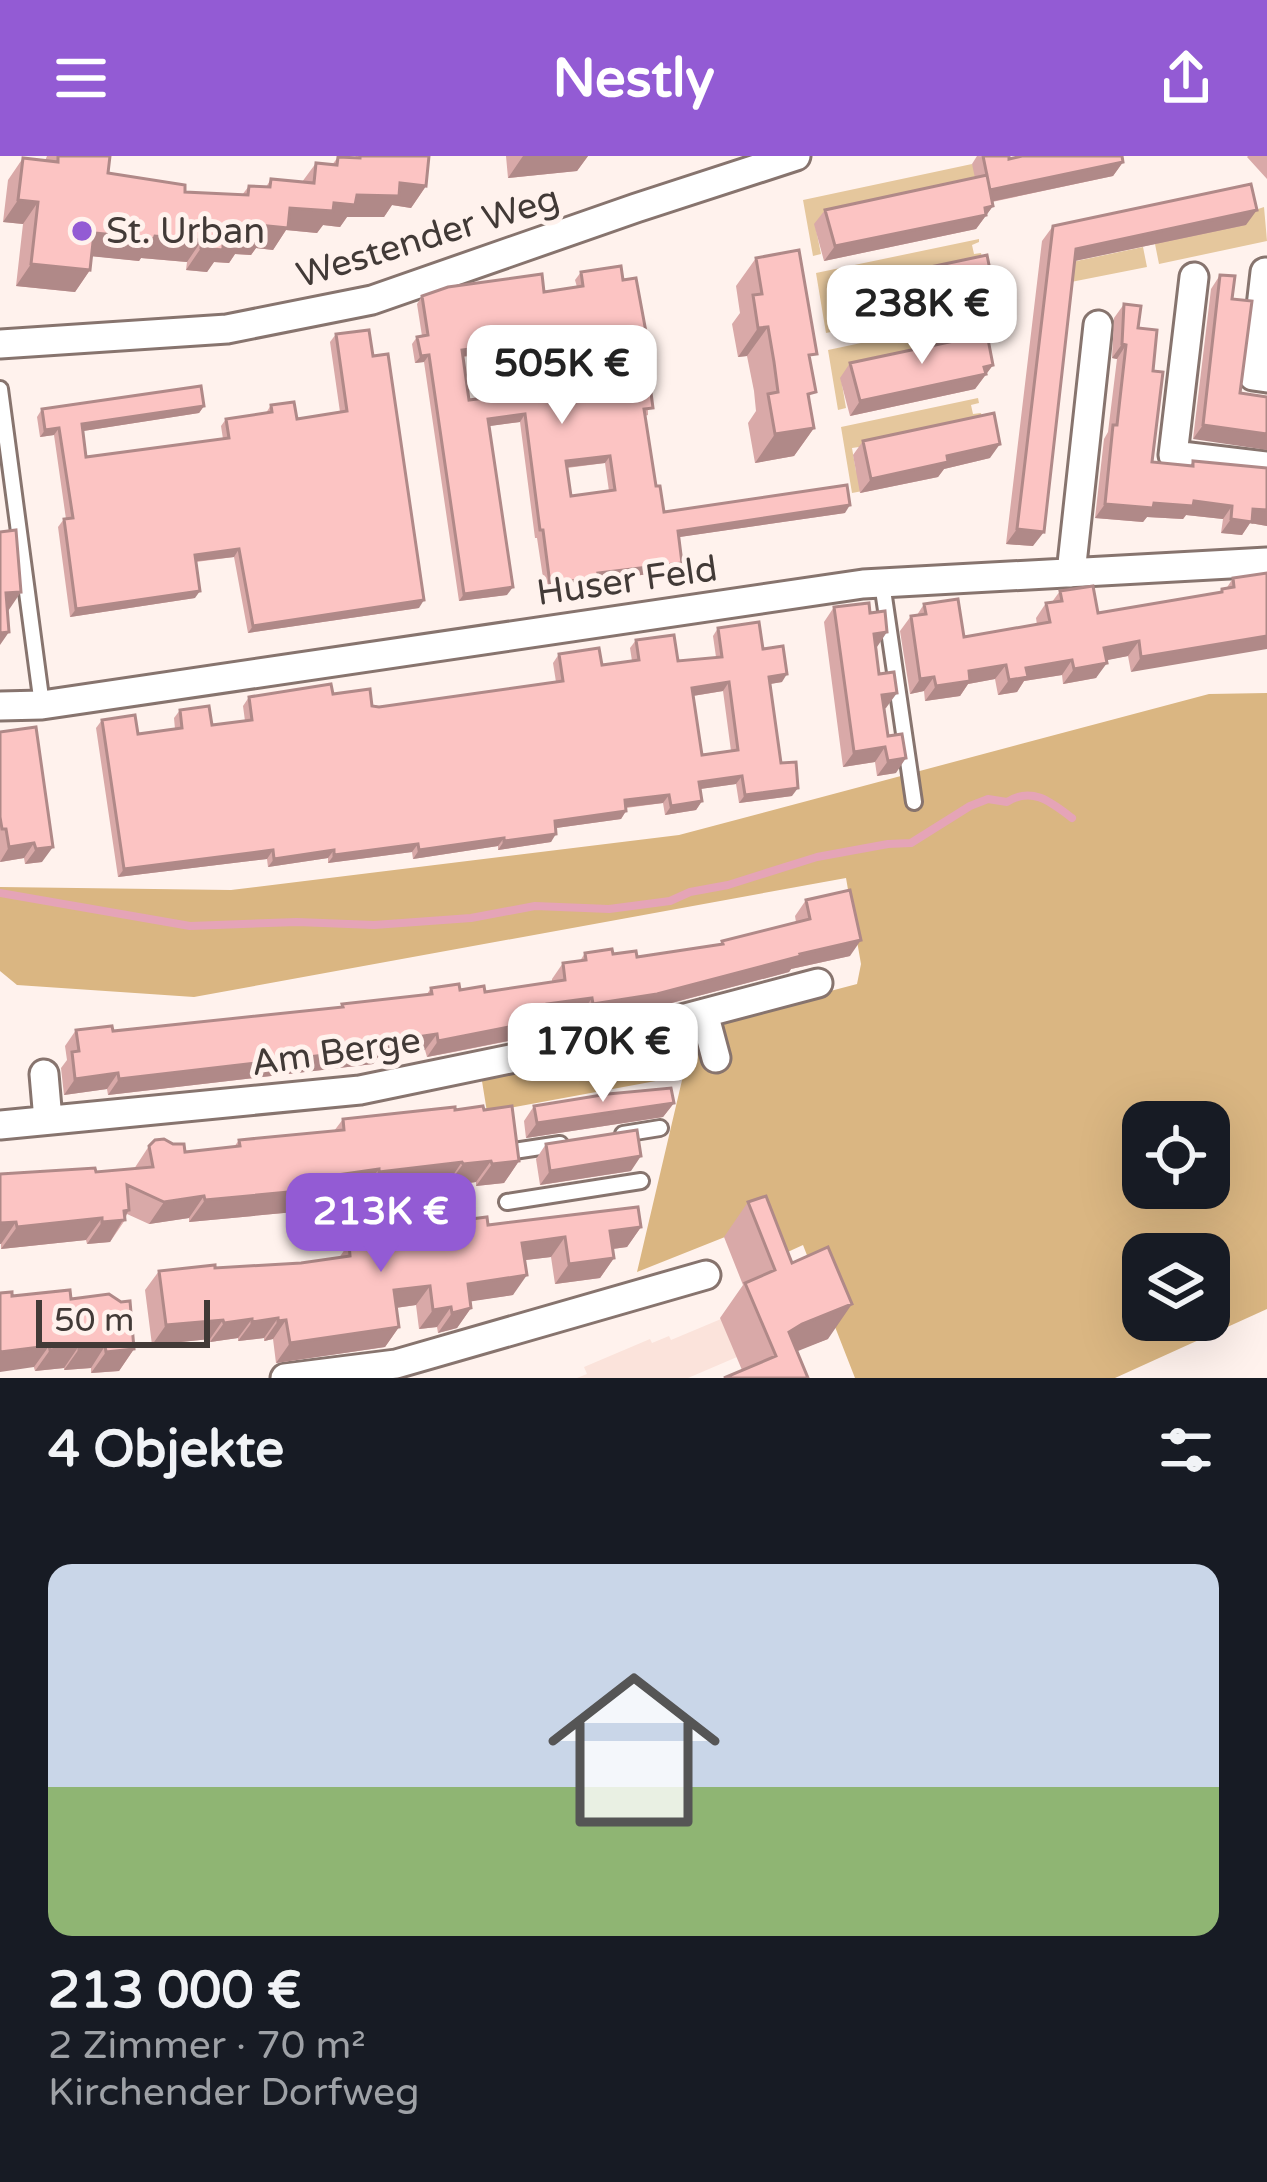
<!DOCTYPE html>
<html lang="de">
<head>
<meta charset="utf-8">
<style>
	:root { --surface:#171b24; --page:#242831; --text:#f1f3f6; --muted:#9ea1a6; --accent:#935bd4 }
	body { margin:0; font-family:"Varela Round",sans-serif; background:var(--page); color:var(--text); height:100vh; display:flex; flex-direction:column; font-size:45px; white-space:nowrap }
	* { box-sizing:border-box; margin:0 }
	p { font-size:39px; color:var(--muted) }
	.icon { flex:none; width:66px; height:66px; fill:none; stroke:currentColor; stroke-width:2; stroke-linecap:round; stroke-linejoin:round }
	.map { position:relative; height:1222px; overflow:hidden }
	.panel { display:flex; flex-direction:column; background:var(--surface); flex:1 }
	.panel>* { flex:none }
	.fabs { position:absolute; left:1122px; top:945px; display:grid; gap:24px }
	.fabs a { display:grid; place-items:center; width:108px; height:108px; border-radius:24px; background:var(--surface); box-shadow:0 12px 48px #0002; font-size:60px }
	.scale { position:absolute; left:36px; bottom:30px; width:174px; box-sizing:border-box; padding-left:12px; border:6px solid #423a37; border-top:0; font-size:33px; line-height:42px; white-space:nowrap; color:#423a37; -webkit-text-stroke:9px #fff2ed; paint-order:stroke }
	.price { position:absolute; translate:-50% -102px; padding:0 27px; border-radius:24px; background:#fff; color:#222; font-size:39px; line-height:78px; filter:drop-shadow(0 3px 6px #0008) }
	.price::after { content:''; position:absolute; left:50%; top:72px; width:36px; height:27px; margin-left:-18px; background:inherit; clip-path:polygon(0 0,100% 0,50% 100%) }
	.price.on { background:var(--accent); color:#fff }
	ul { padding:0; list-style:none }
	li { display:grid; align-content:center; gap:24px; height:636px; padding:0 48px }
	li span { display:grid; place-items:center; height:372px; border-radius:24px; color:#555 }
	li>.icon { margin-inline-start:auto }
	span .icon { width:216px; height:216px; fill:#fffc; stroke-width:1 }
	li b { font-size:51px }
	h2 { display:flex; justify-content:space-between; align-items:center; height:144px; padding:0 48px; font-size:51px }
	header { display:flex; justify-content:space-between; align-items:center; height:156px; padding:0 48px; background:var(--accent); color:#fff; font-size:54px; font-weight:800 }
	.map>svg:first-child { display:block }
</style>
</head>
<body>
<header><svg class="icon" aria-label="menu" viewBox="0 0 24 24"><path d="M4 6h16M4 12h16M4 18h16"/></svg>Nestly<svg class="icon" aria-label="share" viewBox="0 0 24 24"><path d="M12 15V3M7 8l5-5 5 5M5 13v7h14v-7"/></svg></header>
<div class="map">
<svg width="1267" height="1222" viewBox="0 0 1267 1222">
	<rect width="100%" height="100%" fill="#fff2ed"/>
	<path fill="#fbe3db" d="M721,1163l16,38 -49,21h-111l10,-4 -3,-7 66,-28 2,4 17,-7 2,4z"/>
	<path fill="#e5c79d" d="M972,8l13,25 -170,35 6,30 -8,2 -10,-56z
		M1264,51l3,34 -108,23 -4,-20z
		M979,83v3l-7,3 2,9 7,-1 4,16 -144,30 5,30 -20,4 -10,-60z
		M1143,91l4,20 -76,15 -4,-19z
		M979,162l1,5 -8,2 2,9 8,-1 3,16 -144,29 5,30 -8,2 -10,-60z
		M978,242l1,5 -8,2 2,9 8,-1 4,16 -133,19 4,23 17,18 -21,4 -11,-66z"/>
	<path fill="#dab682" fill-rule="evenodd" d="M1267,537v616l-152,69h-260l-52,-133 -48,22 -15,-36 -103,41 46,-196 -196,36 -6,-37 121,-24 255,-67 4,-20 -15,-86 -652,119 -177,-12 -17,-14v-84l231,3 448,-55 530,-141zM1143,966h66v66h-66zM1143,1098h66v66h-66z"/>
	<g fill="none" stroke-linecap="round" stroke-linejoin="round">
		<path stroke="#e5a4b7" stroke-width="8" d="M0,737l190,33 107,-4 77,3 97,-7 64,-12 74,3 61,-8 20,-9 38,-7 89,-28 71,-13 23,-1 59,-37 18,-7 19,3c25,-16 44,0 65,16"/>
		<g stroke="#87746e" stroke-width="20">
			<path id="service" d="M0,233l42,316
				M882,427l32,219
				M623,978l37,-6
				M514,995l46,-7
				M507,1046l134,-21"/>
		</g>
		<g stroke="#87746e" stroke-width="33">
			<path id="minor" d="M1265,116l-12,104 14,2
				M1194,121l-21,178 94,11
				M0,188l227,-15 145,-29 264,-92 160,-52
				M1071,417l27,-248
				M0,550l42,-1 821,-121 404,-22
				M704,857l12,45
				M44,918l4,46
				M0,969l360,-35 242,-50 216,-57
				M285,1222l111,-14 310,-89"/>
		</g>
		<use href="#service" stroke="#fff" stroke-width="14"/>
		<use href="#minor" stroke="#fff" stroke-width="27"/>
	</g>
	<path fill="#d9a9a8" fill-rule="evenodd" d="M47,0h63l-2,17 77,19 57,3 7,-9 17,1 5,-8 31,3 14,-19 16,2 6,-8 16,1 2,-2h73l-3,30 -15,22 -19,-3 -8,12h-37l-7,10 -17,-2 -6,8 -31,-3 -13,20 -17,-2 -5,7 -16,-1 -6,9 -15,-1 -7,10 -21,-2 1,-8 -46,-4 -2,3 -47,-5 -2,14 -15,22 -59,-6 7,-62 -20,-2 5,-42 15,-22 22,3z
		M506,0h82l-11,15 -69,7z
		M977,0l146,6 -10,14 -121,26 1,4 -17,23 -152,32 -10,-37 11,-14 150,-32 -3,-14z
		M1248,0h19v23l-20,-22z
		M1246,69l-172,36 -41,285 -27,-2 36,-303 11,-15z
		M756,102l55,105 -1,39 4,26 -20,28 -39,7 -7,-40 8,-12 -2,-20 -7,-35 -9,1 -6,-33 8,-11 -4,-27z
		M581,116l42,8 23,79 2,56 -3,1 11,70 8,26 181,1 -166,24 3,26 -5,8 -80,9 -4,4 -48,7 -8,-53h-2l-15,-116 -31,4 18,169 -48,6 -35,-239 -9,1 -3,-19 5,-7 5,-1 -5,-32 5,-8 122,-4 33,-5 -2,-7zM510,194l5,41 -3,4 -43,5 -6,-43zM605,307l4,28 -38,5 -4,-28z
		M1220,119l12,24 8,94 -47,46 18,-150z
		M850,128l143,1 -16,25 -127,26 -10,-37z
		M1124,148l14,24 15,43 -1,91 38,4 3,-5 74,7v58l-17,-3 -8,12 -21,-2 2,-14 -37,-4 -3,4 -36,-2 -4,5 -48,-4 9,-79 4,-7 9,-73 -5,-1 2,-40z
		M336,178l37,22 46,252 -171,25 -14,-76 -38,5 -1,36 -125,19 -12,-90 6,-8h2l-12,-84 -14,2 -3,-20 5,-8 162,-3 -5,7 -116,18 3,26 137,-18 -2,-13 5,-7 40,-6 5,-8 26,14 43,-7 -10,-70z
		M850,207l143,2 -18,24 -125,27 -10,-38z
		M863,285l127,17 -46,11 -6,8 -78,16 -7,-38z
		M1267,417l-136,99 -3,-16 -22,4 -10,18 -33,6 -1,-9 -38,6 -7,11 -19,3 -3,-16 -27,5 -8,12 -35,5 -1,-10 -14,3 -10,-63 11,-15 6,-1 7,-11 40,33 73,-12 -1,-7 10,-15 6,-1 8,-11 38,22 122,-21 6,-3 7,-11z
		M834,451l43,40 2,27 7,34 -2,1 4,27 8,37 -19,3 -2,-14 -32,5 -19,-145z
		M718,472l45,21 19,33 -12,2 11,79 11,33 -53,7 -3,-19 -36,5 2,12 -6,9 -31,5 -2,-12 -37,5v3l-5,8 -65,9 -5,14 -53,8v-4l-85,13 -1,-7 -84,11v-5l-60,9 -1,-8 -149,18 -22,-149 6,-8 36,14 37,-5 -1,-11 6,-8 32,15 33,-4 -2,-15 6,-9 84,-3 46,13 177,-25 -3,-19 6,-9 43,11 30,-4 -2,-13 6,-8 42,21 38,-4 -3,-21zM723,535l8,60 -29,4 -9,-59z
		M0,576l42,130 -17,2 -1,-6 -24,4z
		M806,744l44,56 -59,13 -2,3 -144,38 -63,10 -1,-6 -32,4 -11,17 -84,17 -27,5 -2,-7 -47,7 -5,7 -265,31 -1,-6 -43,6 -3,-27 6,-8 -2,-14 11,-16 37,1 227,-23 2,-4 85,-10 4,-6 54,4 67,-10v-3l11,-16 17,-2 5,-8 52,4 82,-12 3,-4 74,-19 -1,-6z
		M674,947l-11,14 -137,21 -2,-17 10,-15z
		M455,954h29l35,51 -15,22 -28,3v-4l-29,4v-2l-83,10 -1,-3 -37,5 -10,14 -127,12v-4l-40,6 -22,-10 -2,6 -15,22 -23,2 -1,-4 -85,9 -1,-75 96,-2 38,-3 15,-23 36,6 49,-5 5,-7 95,-9 9,-12z
		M546,988l85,27 -91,14 -4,-26z
		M748,1046l44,61 36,76 -86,31 -22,-52 23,-33 -19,-48z
		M488,1069l153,2 -14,20 -14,2 1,9 -14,20 -45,6 -4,-27 -26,3 -12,35 -43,6 1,7 -14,20 -19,5 -1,-6 -18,2 -3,-24 -20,3 3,19 -14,20 -109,16 -3,-24 -9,2v-3l-26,3v-3l-28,4v-3l-58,6 -7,-55 14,-19 142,-8 38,-5 10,-15 25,-3 2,-3 27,-4 3,-4z
		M12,1140l59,3 63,50 -15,22 -28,2v-5l-27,2v-2l-29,3z"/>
	<path fill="#b08988" d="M523,0h65l-11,15 -69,7z
		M1123,6l-10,14 -133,28 10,-14z
		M400,27l26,3 -15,22 -19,-3 -8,12h-37l-7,10 -17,-2 -6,8 -31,-3 -13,20 -17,-2 -5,7 -16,-1 -6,9 -15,-1 -7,10 -21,-2 15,-22 66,-22 23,-18 44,-5z
		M18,44l20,2 -15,22 -20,-2z
		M993,50l-17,23 -152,32 11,-15z
		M1257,54l-11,15 -181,38 11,-14z
		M94,77l61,3 47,4 -15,22 -46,-4 -2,3 -60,-6z
		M31,108l59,6 -15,22 -59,-6z
		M993,129l-16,25 -127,26 10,-15z
		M768,171l-21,29 -9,1 20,-29z
		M515,187l-5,7 -53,7 5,-7z
		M1122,188l4,1 -9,14 -5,-1z
		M429,199l-5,7 -9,1 6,-7z
		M993,209l-18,24 -125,27 10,-15z
		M204,250l-5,7 -122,19 5,-8z
		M525,258l-5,8 -37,5 5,-8z
		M1203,269l64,9v16l-74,-11z
		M59,272l-5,7 -14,2 5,-7z
		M814,272l-20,28 -39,7 20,-29z
		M1000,288l-10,14 -46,11 -6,8 -78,16 11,-14 76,-23z
		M610,300l-5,7 -44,5 5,-7z
		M1194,345l38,5 -9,13 -37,-4 -3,4 -36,-2 -4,5 -48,-4 10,-14z
		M850,349l-5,8 -172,25 5,-7z
		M1253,353l14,1v16l-17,-3 -8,12 -21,-2 10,-14z
		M1017,373l27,3 -11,14 -27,-2z
		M239,393l-5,8 -44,5 5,-7z
		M682,407l-5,8 -80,9 -4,4 -48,7 5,-7 48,-11z
		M513,431l-6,8 -48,6 5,-7z
		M200,435l-5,7 -125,19 6,-8z
		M21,436l-19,28 4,-27z
		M424,444l-5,8 -171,25 5,-7z
		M9,476l-9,13v-12z
		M887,476l-10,15 -14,2 11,-15z
		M1267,480v13l-136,23 10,-15z
		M1139,485l-11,15 -35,7 11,-15z
		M1072,504l-10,15 -38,6 -7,11 -19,3 11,-15 17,-12z
		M1107,507l-11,15 -33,6 11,-15z
		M1006,509l-11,14 -27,5 -8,12 -35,5 11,-15 33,-15z
		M787,518l-5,8 -18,3 5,-8z
		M934,521l-10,14 -14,3 10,-15z
		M729,526l-6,9 -37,6 6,-9z
		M897,537l-11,15 -14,2 10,-15z
		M885,591l-10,15 -32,5 11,-15z
		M906,602l-10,15 -19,3 11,-15z
		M742,620l-6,8 -43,6 6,-8z
		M798,632l-6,8 -53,7 6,-8z
		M669,639l-6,8 -44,5 6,-8z
		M702,645l-6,9 -31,5 6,-9z
		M626,655l-5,8 -72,10 6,-8z
		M556,678l-5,8 -53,8 6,-9z
		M504,682l-6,8 -85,13 6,-9z
		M34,687l-10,15 -24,4 9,-15z
		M418,688l-6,8 -84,11 6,-8z
		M53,691l-11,15 -17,2 11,-15z
		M273,694l-6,9 -149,18 6,-8z
		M334,694l-6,8 -60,9 6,-8z
		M861,784l-11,16 -59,13 -2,3 -144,38 -63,10 11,-16z
		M592,842l-11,16 -45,6 11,-16z
		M549,863l-11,16 -111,22 11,-16z
		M437,878l-12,16 -47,7 -5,7 -265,31 11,-16z
		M118,917l-11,16 -43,6 11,-16z
		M674,947l-11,14 -137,21 11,-15z
		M641,1000l-10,15 -91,14 10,-14z
		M491,1005l-15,21 -29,4 16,-22z
		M519,1005l-15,22 -28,3 16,-22z
		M462,1006l-15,22 -83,10 15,-22z
		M379,1013l-16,22 -37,5 -10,14 -127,12 16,-22 125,-24z
		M204,1040l-15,22 -40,6 15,-22z
		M129,1054l-19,32 -23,2 15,-22 22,-11z
		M102,1062l-16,22 -85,9 16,-22z
		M16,1066l-15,22h-1v-21z
		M641,1071l-14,20 -30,4 13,-20z
		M565,1081l-14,20 -42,5 13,-19z
		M614,1102l-14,20 -45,6 14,-20z
		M527,1119l-14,20 -59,9 14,-20z
		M430,1130l-14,19 -36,5 14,-20z
		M852,1148l-24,35 -50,20 11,-27 13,-8z
		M451,1151l-14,20 -18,2 14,-19z
		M471,1152l-14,20 -19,5 14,-20z
		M278,1162l-14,20 -26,3 14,-19z
		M252,1163l-14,19 -28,4 14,-19z
		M223,1164l-13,19 -58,6 14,-20z
		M286,1164l-13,19 -9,2 14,-20z
		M399,1171l-14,20 -109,16 14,-20z
		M49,1190l-15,21 -34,5v-20z
		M79,1190l-15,22 -29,3 15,-21z
		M105,1190l-14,22 -27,2 15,-21z
		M134,1193l-15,22 -28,2 15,-21z"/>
	<path fill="#fcc4c3" stroke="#b08988" stroke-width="3" fill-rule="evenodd" d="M58,0h52l-2,17 77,12v7l63,3 1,-9 21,1 1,-8 43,4 2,-20 21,2 1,-8 22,1v-2h69l-3,30 -26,-3 -1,13 -42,-1 -2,10 -21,-2 -1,8 -43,-3 -2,20 -21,-2 -1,8 -21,-2 -1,10 -21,-2v10l-22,-2 1,-8 -47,-4 -1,3 -60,-6 -4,37 -59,-6 7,-62 -20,-2 5,-42 35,4z
		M983,0h26v3l13,-3h100l1,6 -133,28z
		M987,19l6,31 -8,2 1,7 -151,31 -10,-36z
		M1251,28l6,26 -181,39 -32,283 -27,-3 36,-303z
		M799,94l18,104 -8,1 7,37 -8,2 6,34 -39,6 -7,-40 10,-2 -4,-30 -6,-35 -10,1 -5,-33 9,-1 -6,-36z
		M987,99l6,30 -7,2 1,8 -127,26 -10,-37z
		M621,110l2,14 13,-2 10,54 3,22 -3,1 7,53 -9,1 12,77h4l4,26 183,-27 3,20 -172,26 4,32 -84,10 1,4 -49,7 -7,-54h-3l-15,-116 -37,5 25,168 -49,7 -35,-239 -8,1 -4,-19 11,-2 -6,-39 26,-9 94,-13 2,18 39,-6 -2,-14zM515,187l6,46 -5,1v4l-47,6 -7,-50zM610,300l5,34 -44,6 -5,-35z
		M1220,119l15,1 -3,23 20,2 -12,92 27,4v37l-64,-9z
		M1124,148l17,2 -3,22 19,2 -4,41 10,1 -11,90 41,4v-5l74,7v42l-14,-1 -1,13 -21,-3 1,-13 -38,-5 -1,5 -39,-3 -1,5 -48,-4 8,-79h4l9,-80 -4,-1z
		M369,174l4,26 15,-2 36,246 -171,26 -14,-77 -44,6 5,36 -124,18 -12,-90 9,-1 -14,-90 -14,2 -3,-21 159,-23 3,20 -122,18 4,33 143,-19 -3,-19 46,-7 -1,-7 23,-3 3,17 50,-8 -11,-77z
		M987,178l6,31 -9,2 2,7 -126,27 -10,-38z
		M994,257l6,31 -53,12 1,6 -77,17 -8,-38z
		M16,374l5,62 -15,1 3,39 -9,1v-101z
		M1267,417v63l-126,21 -2,-16 -35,7 3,15 -33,6 -2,-9 -46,8 2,9 -19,3 -3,-15 -37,6 1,10 -34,5 -2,-9 -14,2 -9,-63 15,-2 -2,-10 34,-5 6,38 86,-15 -4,-19 16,-2 -2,-10 33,-5 5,27 124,-21v-3l12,-2 -1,-9z
		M869,447l1,10 15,-2 2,21 -13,2 5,40 15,-2 3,21 -15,2 6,41 14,-2 4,24 -18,3 -3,-14 -31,5 -20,-145z
		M759,466l4,27 20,-3 4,28 -18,3 12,86 15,-1 2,26 -53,7 -3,-19 -43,6 3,19 -31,5 -2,-11 -44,5 1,11 -71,10 1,13 -52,7v-3l-85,12 -1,-6 -84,11v-5l-60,9 -1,-9 -149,19 -22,-149 33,-5 3,19 44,-6 -2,-18 29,-4 3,19 40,-5 -3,-23 82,-13 2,10 37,-5 2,17 7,1 184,-26 -4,-27 40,-6 3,17 37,-5 -3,-20 38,-5 4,26 44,-4 -4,-29zM729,526l9,68 -36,5 -10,-67z
		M36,571l17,120 -17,2 -2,-6 -25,4 -3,-18h-4l-2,-12v-85z
		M850,734l11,50 -61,14 1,2 -144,38 -64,10 -1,-6 -45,6 2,15 -111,22 -1,-7 -53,8 1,6 -266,31 -1,-6 -43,6 -3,-27 7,-1 -3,-21 36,-4 1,5 230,-24 -1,-3 90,-10 -1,-6 28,-4 1,6 24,-4 1,6 80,-12 -2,-17 23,-3 -1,-7 27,-4 1,5 23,-3 1,6 86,-13 -1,-3 88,-22 -4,-19z
		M671,932l3,15 -137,20 -3,-17 74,-12z
		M483,950l1,4 28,-4 7,55 -27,3 -1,-3 -28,3 -1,-2 -83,10v-3l-49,7 1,12 -126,12 -1,-4 -40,6 -37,-17 2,25 -5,1 1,9 -23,2v-4l-85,9 -1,-5 -16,1v-49l95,-6 1,4 57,-5 -4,-21 6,-6 9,-1 9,5h11l1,8 55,-6 -1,-6 105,-10 -1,-11 112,-12v3z
		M637,974l4,26 -91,15 -4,-27z
		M766,1040l26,67 36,-16 24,57 -50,20 -13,8 19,46h-84l52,-22 -31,-73 30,-13 -27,-68z
		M638,1051l3,20 -31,4 4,27 -45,6 -4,-27 -43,6 5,32 -59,9 3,24 -19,5 -1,-6 -18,3 -3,-24 -36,4 5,37 -109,16 -4,-23 -8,1v-3l-26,4v-3l-28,4 -1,-3 -57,5 -7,-54 56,-6v3l86,-5 49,-7 -1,-13 28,-3 -1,-3 31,-5 -1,-3 25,-5 56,-7 1,8z
		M70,1134l1,9 38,-5 12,8 9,-1 4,48 -28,3 -1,-6 -26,3v-3l-29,4 -1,-4 -49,6v-59l12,-1v4z"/>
	<circle fill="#935bd4" stroke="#fff2ed" stroke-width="4.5" cx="82" cy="75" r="12"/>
	<g text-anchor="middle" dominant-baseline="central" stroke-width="10" stroke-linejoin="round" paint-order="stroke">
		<g font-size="36" fill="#423a37" stroke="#fff2ed" text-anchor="start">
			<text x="106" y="75">St. Urban</text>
		</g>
		<g font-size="36" fill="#423a37" stroke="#fff2ed">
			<text transform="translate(428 81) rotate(-17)">Westender Weg</text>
			<text transform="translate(627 425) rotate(-8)">Huser Feld</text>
			<text transform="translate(336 896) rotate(-8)">Am Berge</text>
		</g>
	</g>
</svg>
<div class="fabs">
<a><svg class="icon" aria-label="locate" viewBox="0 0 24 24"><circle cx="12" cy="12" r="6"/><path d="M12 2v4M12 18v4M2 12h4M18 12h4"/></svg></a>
<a><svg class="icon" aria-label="layers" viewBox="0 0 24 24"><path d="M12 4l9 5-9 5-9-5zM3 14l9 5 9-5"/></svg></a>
</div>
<div class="scale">50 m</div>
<b class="price" style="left:922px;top:211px">238K €</b>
<b class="price" style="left:562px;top:271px">505K €</b>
<b class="price" style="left:603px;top:949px">170K €</b>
<b class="price on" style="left:381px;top:1119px">213K €</b>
</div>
<section class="panel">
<h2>4 Objekte<svg class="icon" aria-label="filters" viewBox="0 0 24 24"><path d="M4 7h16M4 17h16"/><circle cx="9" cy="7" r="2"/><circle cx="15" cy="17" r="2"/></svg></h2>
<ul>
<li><span style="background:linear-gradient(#c9d6e8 60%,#8fb573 0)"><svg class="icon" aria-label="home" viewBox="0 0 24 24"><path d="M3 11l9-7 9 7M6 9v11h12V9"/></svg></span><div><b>213 000 €</b><p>2 Zimmer · 70 m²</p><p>Kirchender Dorfweg</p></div></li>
</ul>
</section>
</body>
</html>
